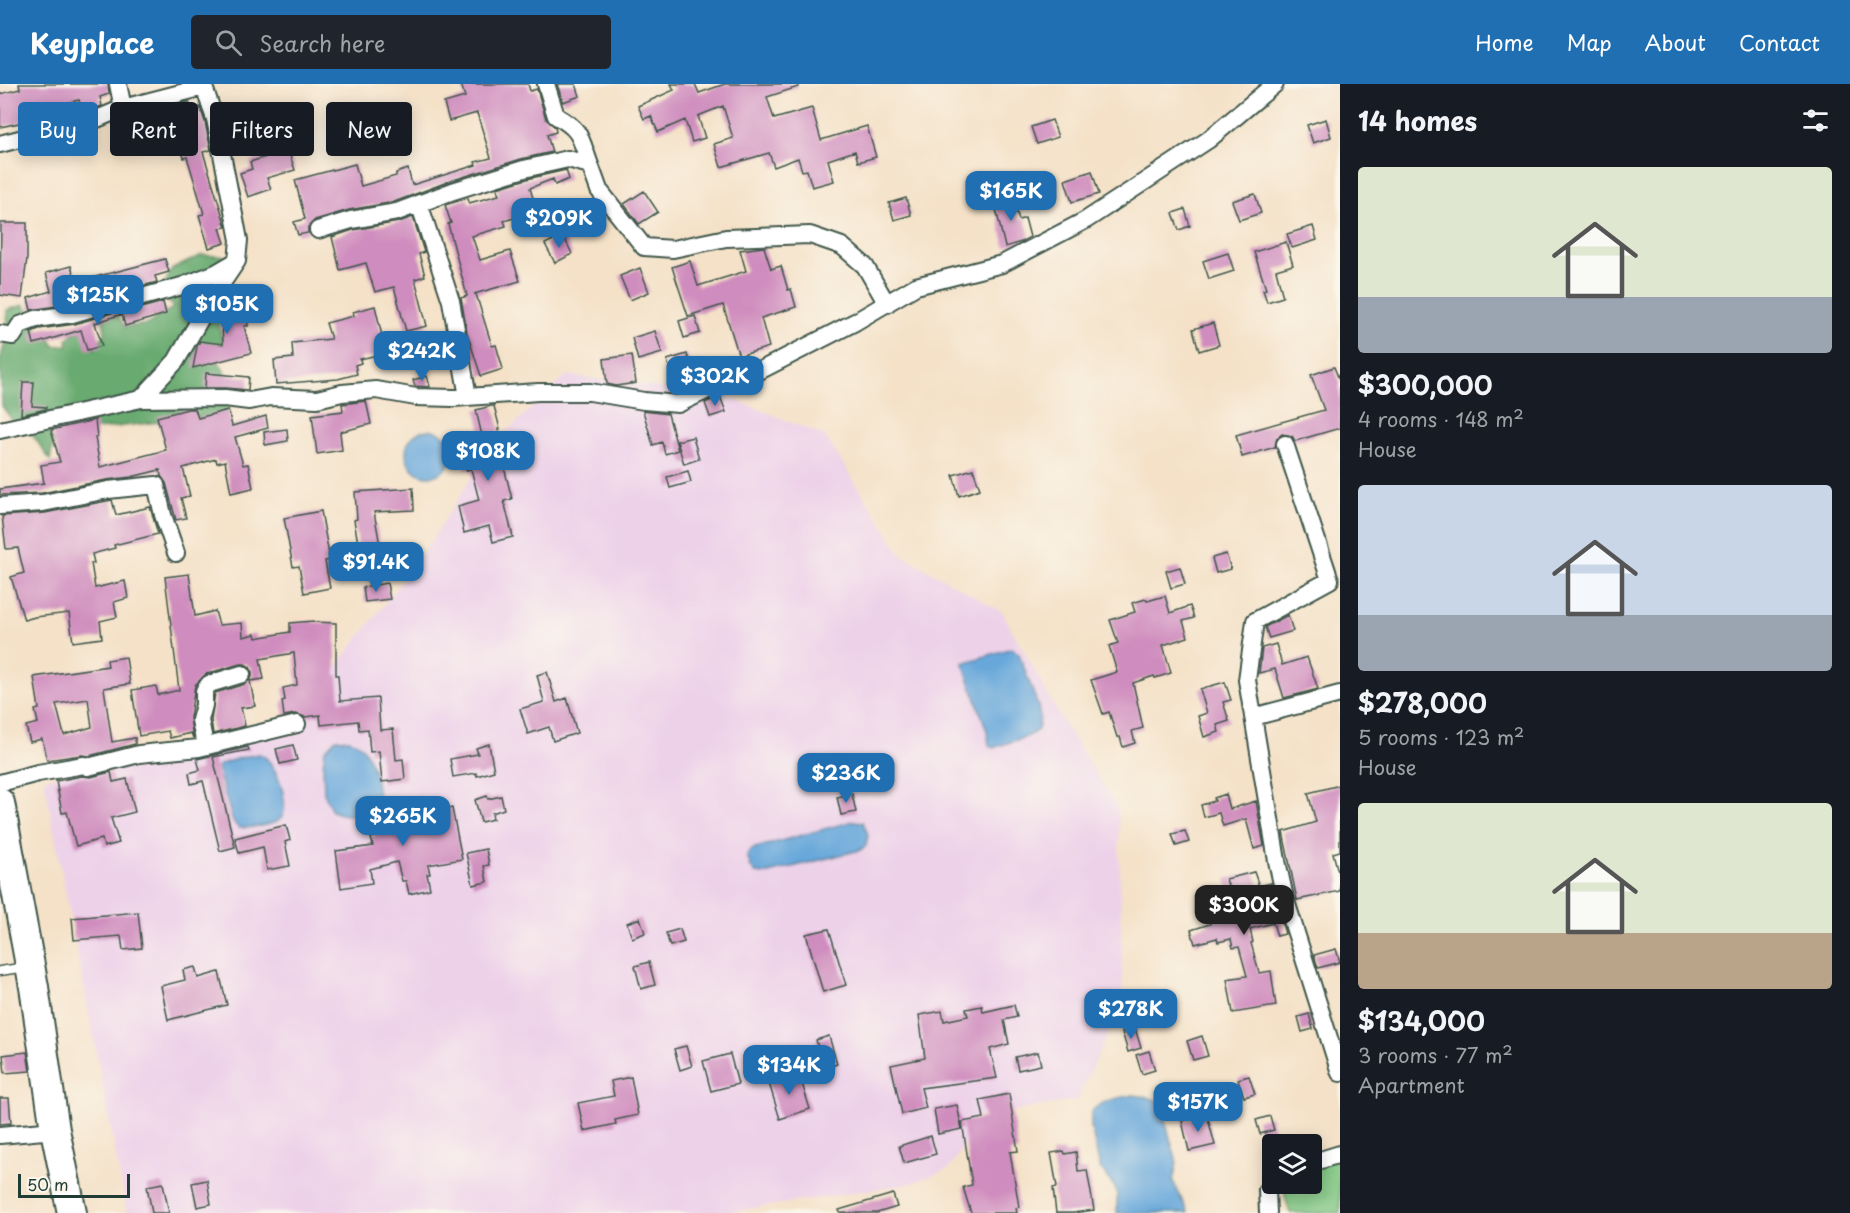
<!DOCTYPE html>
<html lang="en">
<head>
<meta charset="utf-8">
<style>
	:root { --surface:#171b24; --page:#20242c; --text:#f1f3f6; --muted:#9ea1a6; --accent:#1f6fb2 }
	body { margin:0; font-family:"Playpen Sans",sans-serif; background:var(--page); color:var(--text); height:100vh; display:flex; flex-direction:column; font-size:22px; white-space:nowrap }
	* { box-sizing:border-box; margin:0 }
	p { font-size:20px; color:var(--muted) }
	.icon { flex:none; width:33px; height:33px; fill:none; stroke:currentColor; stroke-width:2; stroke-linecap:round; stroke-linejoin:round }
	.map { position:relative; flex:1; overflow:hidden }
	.side { display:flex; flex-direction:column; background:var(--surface); width:510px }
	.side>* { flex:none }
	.banner { position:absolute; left:18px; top:18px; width:570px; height:54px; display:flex; gap:12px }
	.buttons { position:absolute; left:1262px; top:1050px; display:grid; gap:12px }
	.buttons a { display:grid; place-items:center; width:60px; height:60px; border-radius:6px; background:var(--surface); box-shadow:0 3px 15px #0003; font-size:30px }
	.scale { position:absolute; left:18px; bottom:15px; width:112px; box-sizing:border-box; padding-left:6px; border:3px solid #1f3d34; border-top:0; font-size:16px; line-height:21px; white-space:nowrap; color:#1f3d34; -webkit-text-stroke:4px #fbf7ec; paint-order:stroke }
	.price { position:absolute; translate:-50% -51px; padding:0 14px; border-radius:12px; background:var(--accent); color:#fff; font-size:20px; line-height:39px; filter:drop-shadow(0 2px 3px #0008) }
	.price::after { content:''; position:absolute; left:50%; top:36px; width:18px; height:14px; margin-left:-9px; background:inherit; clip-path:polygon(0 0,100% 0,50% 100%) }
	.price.selected { background:#222; color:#fff }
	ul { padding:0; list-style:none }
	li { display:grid; align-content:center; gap:12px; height:318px; padding:0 18px }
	li span { display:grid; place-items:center; height:186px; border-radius:6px; color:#555 }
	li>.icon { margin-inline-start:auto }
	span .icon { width:108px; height:108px; fill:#fffc; stroke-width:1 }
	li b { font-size:26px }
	h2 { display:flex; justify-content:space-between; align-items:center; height:72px; padding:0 18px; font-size:26px }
	.pill { padding:0 21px; border-radius:6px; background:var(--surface); box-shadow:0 3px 15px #0003; font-size:21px; line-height:54px }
	.pill.selected { background:var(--accent); color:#fff }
	header { display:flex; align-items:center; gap:36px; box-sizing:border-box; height:84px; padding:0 30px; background:var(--accent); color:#fff }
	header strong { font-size:28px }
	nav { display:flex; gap:33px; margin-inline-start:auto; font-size:21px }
	.search { width:420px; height:54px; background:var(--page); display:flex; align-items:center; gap:15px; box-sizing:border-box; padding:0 21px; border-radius:6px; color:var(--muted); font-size:22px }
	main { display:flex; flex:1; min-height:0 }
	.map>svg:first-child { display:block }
</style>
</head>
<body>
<header>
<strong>Keyplace</strong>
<div class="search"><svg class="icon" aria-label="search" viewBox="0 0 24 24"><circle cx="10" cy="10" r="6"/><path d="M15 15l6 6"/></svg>Search here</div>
<nav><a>Home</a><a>Map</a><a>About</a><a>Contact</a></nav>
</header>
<main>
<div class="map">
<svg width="1340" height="1129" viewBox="0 0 1340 1129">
	<rect width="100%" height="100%" fill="#fbf7ec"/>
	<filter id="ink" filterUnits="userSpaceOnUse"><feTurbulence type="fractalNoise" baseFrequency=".0167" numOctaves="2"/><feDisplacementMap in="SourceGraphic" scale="12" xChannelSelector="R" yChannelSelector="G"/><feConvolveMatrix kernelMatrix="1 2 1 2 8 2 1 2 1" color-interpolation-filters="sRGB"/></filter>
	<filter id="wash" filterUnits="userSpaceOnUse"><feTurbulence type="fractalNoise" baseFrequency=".008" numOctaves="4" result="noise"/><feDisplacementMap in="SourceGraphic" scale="24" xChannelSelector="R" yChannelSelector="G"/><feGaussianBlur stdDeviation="1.35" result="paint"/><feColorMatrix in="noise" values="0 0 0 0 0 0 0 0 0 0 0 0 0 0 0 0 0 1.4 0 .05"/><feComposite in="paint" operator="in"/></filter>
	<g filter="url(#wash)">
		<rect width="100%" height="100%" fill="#f4e1c7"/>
		<path fill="#edd1e9" d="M567,291l164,23 94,38 77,119 100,57 60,108 56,89 5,192 -46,99 -107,19 -3,21 -18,29 -40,15 -186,29h-596l-83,-434 253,-61 123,-160 74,-115z"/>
		<path fill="#7fc581" stroke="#4f815a" stroke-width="1.5" d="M1340,1063v66h-50l-6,-20 12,-9h15v-13z"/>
		<path fill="#67aa6f" stroke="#437452" stroke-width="1.5" d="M202,171l30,2 -13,68 4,19 -5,17 15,25 -5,28 -138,16 -31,-5 -12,1 6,17 -3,17 -25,-36 -9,2 -14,-20 -2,-46 8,-29 -1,-21 17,-5 12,20v14l14,-1 4,8 14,-1 -1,-5 5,-6 9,-3 12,6 2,12 10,-16 -2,-14 15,-3 7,11 23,-3 26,-17 -15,-13 13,-25z"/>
		<path fill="#67a7da" stroke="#437287" stroke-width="1.5" d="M406 369a23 23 0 1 1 46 0a23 23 0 1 1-46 0Z
			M1012,564l7,6 19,52 2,12 -2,12 -10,6 -35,12 -4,-3 -2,-14 -24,-68z
			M336,655c8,0 16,0 23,5 13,11 21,46 18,62 -17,8 -27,13 -45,5l-8,-18 -1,-28 2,-15z
			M259,670c16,3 34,54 21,65 -7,7 -31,9 -41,9l-6,-6 -16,-55c5,-5 33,-12 42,-13z
			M853,737l10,1 5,13 -2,11 -6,4 -96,24 -9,-1 -4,-6 -4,-12 5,-6z
			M1133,1011l15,2 12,5 17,61 -4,18 15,32h-71v-20l-3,-7 -14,-18 -9,-41v-15c11,-12 26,-14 42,-17z"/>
		<g id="blocks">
			<path fill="#cf8cbe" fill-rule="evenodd" d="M19,0h89l1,10 -9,3 2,9 -8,3 -12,3 -3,-12 -29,7 1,5 -13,3 2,8 -15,4 -1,-5 -24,5v-33l20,-5z
				M461,0h67l2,7 7,-2 9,30 9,8 1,5 -9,3 5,17 -31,7 -71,22 -56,21 -45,8 -34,10 -7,7v6l-10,2 -4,-13 11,-3 -10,-39 60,-16 6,22 35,-10v-3l12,-4 4,16 64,-20 -1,-3 16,-4 -14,-45 -28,8 -5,-18 21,-6z
				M557,0h19l4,12 -17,6z
				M671,0h24l4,9 26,-9h73v3l-31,10 7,22 38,-11 9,32 46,-14 9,31 -18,5 -3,-11 -27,9 6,21 -22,6 -5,-17 -5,1 -4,-13 -24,9 -5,-14 -48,14 -7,-23 19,-6 -10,-32 -25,10 7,22 -13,4 -7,-22 -27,12 -7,-16 -7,3 -6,-13 36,-16z
				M189,18l3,7 8,-2 5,15 6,28 -8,2 23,75 -6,1 5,15 -16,5 -10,-33 5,-1 -13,-44 -4,-13 -3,1 -15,-51z
				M1326,35l5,18 -18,6 -6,-18z
				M1052,36l6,17 -21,7 -6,-17z
				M288,66l7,20 -28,8 4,11 -23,8 -8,-24 12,-4 -2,-7z
				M566,86l3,9 -14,6 -2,-6 -23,9 7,23 -33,10 2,5 -34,10 8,24 30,-9 10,30 -46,13h2l16,52 4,-1 7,24 -22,7 -14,-43 -6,-35 6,-2 -19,-72 3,-1 -6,-18 23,-7 1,5 30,-8 -2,-7 30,-9z
				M1092,87l7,23 -27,8 -7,-22z
				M644,107l14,21 -19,12 -15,-20z
				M1255,110l6,19 -22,7 -7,-19z
				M1012,112l7,24 6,-2 5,19 -9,5 -16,5 -11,-46z
				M906,114l5,17 -17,5 -5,-17z
				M1185,125l5,17 -11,4 -6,-17z
				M413,133l11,35 -5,2 6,22 -10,3 12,47 -21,5 -12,-44 -19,5 -9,-29 -26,7 -8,-33 21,-7 46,-8z
				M1,139h26v35l-5,40 -22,-3z
				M1313,142l4,14 -25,8 -5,-14z
				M563,151l9,19 -17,9 -10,-19z
				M1286,158l7,23 -17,5 7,27 -16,5 -4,-12 3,-1 -12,-37z
				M764,163l7,22 10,-3 7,24 3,-1 5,18 -35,11 8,29 -30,9 -16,-51 -35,11 -16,-49 18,-6 8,25 48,-15 -6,-21z
				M1228,169l6,18 -25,8 -6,-18z
				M165,175l4,13 -14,4 2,6 -34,9 -13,1 -40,12 -39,6 -3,-12 23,-7 -5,-18 25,-7 5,16z
				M640,184l9,24 -19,8 -10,-24z
				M224,214h22l2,28h-4l7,27 -58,15 4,-22 3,-5 23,3 -2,-40z
				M163,218l3,12 -41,12 -3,-12 -27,9 7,23 -15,4 -6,-20 -47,14 -3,-12 8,-3 36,-5 40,-12h12z
				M375,222l11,47 -26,6 1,4 -6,2 2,9 -19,5 -62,5 -2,-24 19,-2 -1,-15 39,-4 -5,-16 28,-7 -1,-4z
				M695,232l5,17 -16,5 -5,-17z
				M1213,239l6,22 -20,6 -6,-22z
				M655,247l7,22 -24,7 -6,-22z
				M687,270l8,27 -20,5 -8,-26z
				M632,271l4,28 -20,3 -9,-2 -3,-25z
				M725,278l2,9 -29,12 -4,-13z
				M1334,283l6,15v46l-45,13 -3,-5 -10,-2 -5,4 -2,9 -33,10 -6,-22 88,-25 -13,-35z
				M206,289l43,4 -1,13 -22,-2h-21z
				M427,292l3,11 -15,-1 -2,-6z
				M23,298h11l-2,24 14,1v2l-25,6z
				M720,312l6,16 -16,5 -5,-14z
				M366,317l5,23 -31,8 2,18 -25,4 -5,-39 31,-4 -1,-7z
				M491,322h3l6,23h-2l7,29 -3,1 10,40 -8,2 9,36 -20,5 -4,-16 -25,7 -6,-27 21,-6 -8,-31 -5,1 -4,-16 23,-5 -9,-39z
				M188,325h7l3,9 30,-8 4,16 34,-10 2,12 -33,9 8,28 5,-1 5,24 -22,5 -6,-32 -8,2 -1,-4 -33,9 7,28 -9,2 5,20 -10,2 -10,-37 -5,-7 -1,-6 -29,7 -25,3 -64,13 -42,2v-6l44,-6 -3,-18 19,-3 -9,-32 44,-10 2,17h-2l5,30 66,-17 -9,-33z
				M643,327l25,3 10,36 -13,4 -3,-12 -9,3z
				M287,345l1,12 -23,4 -1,-13z
				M693,353l6,22 -15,5 -7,-23z
				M973,385l7,20 -21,7 -6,-21z
				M688,387l3,11 -21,6 -3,-11z
				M413,404l1,22 -40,2 6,33 -21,4 -5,-29 3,-1 -2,-27z
				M112,416l4,15 34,-8 8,27 -44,11 1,3 -23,6 2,9h-3l4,25 30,-7 3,17 -14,4 3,15 -17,4 2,17 -29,4 -4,-29 -34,4 -11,3 -13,-43 13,-4 -6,-25 -12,1 -4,-33 43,-3z
				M321,427l9,49 -5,1 5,27 -26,5 -5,-27 -6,1 -9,-49z
				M1226,470l5,15 -15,4 -4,-15z
				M1180,483l5,17 -14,4 -5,-17z
				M189,490l6,42 20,-5 4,14 23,-2 1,14 12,-3 1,4 34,-6v-9l23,-2v1l23,1v52h2l2,26 38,-3 2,32 13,-1 3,31 7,-1 2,20 -23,3 -3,-31 -9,1 -2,-23 -9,1 -1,-9 -37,4 -1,-10 -15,2 -10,-3 -11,2 -2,-15 3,-1 -2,-12 14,-3 -3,-32 -34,6 4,20 -14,2 5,25 -14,2 4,18 -32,8 -2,-14 4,-27 30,-9 7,-7v-5l-2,-5 -5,-3h-5l-34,10 -11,11 -5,33 3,20 -2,-5 -21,5 -2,-7 -29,5 -7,-46 24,-4 2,9 21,-5 -14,-113z
				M387,499l3,16 -25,3 -2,-15z
				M1165,512l5,17 20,-7 4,12 -11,3 5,16 -25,8 8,28 -16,5 -1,-2 -21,7 10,45 -11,3 3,12 -12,4 -3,-10h-3l-8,-25 -6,2 -12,-34 26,-8 -8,-26 9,-3 -8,-23 25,-8 -3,-9 14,-4 1,2z
				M1288,531l5,16 -24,7 -4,-11z
				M1276,560l6,21 25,-8 11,32 -34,9 -9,-29 -16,4 3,-25z
				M126,573l4,27 -26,4 8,54 23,-4v6l-46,12 -7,-1 -35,5 -5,-21 -12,3 -4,-16 12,-3 -3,-13 4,-1 -5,-32 74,-11 -1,-6zM88,615l4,28 -28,8 -8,-31z
				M547,588l9,30 11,-4 10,35 -24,8 -4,-14 -21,7 -8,-25 24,-7 -7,-27z
				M1225,598l6,18 -8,2 6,19 -12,4 2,7 -15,5 -6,-21 9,-3 -7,-24z
				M489,660l5,27 -17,5 -1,-3 -23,4 -3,-18 28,-5 -2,-6z
				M293,661l4,15 -17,4 -4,-15z
				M248,663l1,3 -36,7 22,90 -15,4 -17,-70 -12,3 -2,-11 11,-3 -3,-11z
				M111,688l2,10 14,-3 8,33 -24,6 8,25 -15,4 -2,-8 -26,7 -9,-34 -5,1 -6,-32 26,-5 9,1z
				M1340,701v66l-7,2 7,26v12l-43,9 -14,-68 33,-10 -8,-29z
				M852,710l4,18 -15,3 -4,-18z
				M1226,710l4,15 26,-8 8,45 -10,3 -8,-30 -23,7 -4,-13 -15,4 -3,-12 14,-4 -1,-3z
				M487,712l1,3 13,-3 3,13 -12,4 1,6 -12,3 -6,-22z
				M392,723v3l15,-3v3l13,-3 1,6 31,-5 10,51 -34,6 2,9h-3l3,15 -21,5 -3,-13h-4l-5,-19 -27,7 2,14 -31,5 -5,-37 37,-5 -2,-8 4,-2 -4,-26z
				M286,741l4,15 -5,2 5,24 -23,4 -4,-23 -24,6 -4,-15z
				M1185,747l4,11 -13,4 -4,-12z
				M486,765l3,16 -5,1 3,16 -14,3 -7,-32z
				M1254,788l5,14 12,-3 14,51 -8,2 -4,-13 -23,6 3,13 -2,1 8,30 12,-2 5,35 -43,7 -6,-34 20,-3 -8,-29 -6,1 -2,-9 -13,3 -1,-4 -22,6 -4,-14 19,-6 -1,-6 2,-1 -5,-18 24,-7 -4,-13z
				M138,828l4,36 -19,2 -2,-14 -47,4 -2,-22z
				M640,834l5,15 -13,5 -5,-15z
				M680,845l4,13 -14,4 -4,-13z
				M829,845l17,56 -23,7 -17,-58z
				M1336,865l4,13 -22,6 -4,-13z
				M649,878l6,23 -14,4 -6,-23z
				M195,883l3,11 21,-6 8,33 -59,15 -7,-34 24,-6 -2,-10z
				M1014,921l3,12 -13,3 5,24 -19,5 7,29 -76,10 5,20 -24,6 -11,-49 34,-7 -6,-43 23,-4 2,10 24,-5 -2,-7 16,-3 1,6z
				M1309,930l4,15 -11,3 -4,-15z
				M1135,944l6,20 -13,4 -6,-20z
				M829,952l8,28 -35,12 -5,-15 23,-6 -4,-15z
				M1202,952l6,20 -15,4 -6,-19z
				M686,962l6,20 -12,4 -6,-21z
				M1149,967l6,19 -13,4 -6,-19z
				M27,968l3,19 -25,2 -2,-18z
				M1038,968l3,13 -23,5 -3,-13z
				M730,970l8,30 -27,7 -8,-30z
				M799,990l11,35 -30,10 -11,-36z
				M1249,992l6,18 -11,3 -6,-18z
				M631,993l7,38 -23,5 1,4 -32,7 -6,-28 36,-7 -3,-15z
				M1009,1010l9,57 -8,1 9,55 -3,1 1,5h-46l-8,-26 9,-2 -10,-63 22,-4 -4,-18z
				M0,1014h9l2,25 -11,1z
				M957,1021l5,24 -24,5 -4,-25z
				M1207,1031l8,30 -26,6 -7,-30z
				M1270,1032l4,14 -14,4 -4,-14z
				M931,1052l5,18 -32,9 -5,-17z
				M1064,1067l1,3 11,-2 2,19 9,-1 7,40 -21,3h-17l-3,-25 4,-1 -6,-34z
				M207,1096l4,24 -14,3 -5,-24z
				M163,1099l6,30h-17l-5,-27z
				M893,1110l4,13 -20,6h-37l-1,-3z"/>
		</g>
	</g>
	<g filter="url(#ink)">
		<use href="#blocks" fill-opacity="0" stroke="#3f564a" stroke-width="1.5"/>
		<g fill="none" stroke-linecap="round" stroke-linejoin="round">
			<g stroke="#3f564a" stroke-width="11">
				<path id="service" d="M0,887l26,-4"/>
			</g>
			<g stroke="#3f564a" stroke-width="20">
				<path id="minor" d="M118,0l5,24
					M546,0l10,32c26,14 24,22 34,49
					M0,60l97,-25 26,-11 81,-21
					M419,119l32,98 17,96
					M318,146l33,-10 46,-8 56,-21 71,-22 44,-10 22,6 9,25 45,57 29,2 53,-11 84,-3 32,11 23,20 22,38
					M0,250l13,2 7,-11 16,-6 36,-5 41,-12h11l58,-16 34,-13 19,-11
					M141,315l35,-38 38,-66 23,-34 2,-21 -24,-121 -12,-35
					M0,346l141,-31 84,-1 24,3 22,-4 46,2 25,-6 34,-3 40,7 37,1 85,-6h52l54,9 34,3 40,-19 37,-12 100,-51 61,-36 86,-22 84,-44 122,-80 67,-56
					M1285,360l45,136 -75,41 -8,59 30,181 8,37 55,175
					M0,422l43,-3 65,-13 48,-5 7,30 13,38
					M1253,633l87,-23
					M203,651l-3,-15 4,-15v-14l5,-7 33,-10
					M0,699l38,-10 46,-8 4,2 51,-13 60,-6 98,-24
					M0,1051l55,-5
					M1311,1079l29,-9
					M1268,1129l-1,-23 5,-9"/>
			</g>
			<g stroke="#3f564a" stroke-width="32">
				<path id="trunk" d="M0,719l34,184 21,143 17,83"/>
			</g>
			<use href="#service" stroke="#fff" stroke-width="8"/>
			<use href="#minor" stroke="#fff" stroke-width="16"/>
			<use href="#trunk" stroke="#fff" stroke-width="28"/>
		</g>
	</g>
</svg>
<div class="buttons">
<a><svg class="icon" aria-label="layers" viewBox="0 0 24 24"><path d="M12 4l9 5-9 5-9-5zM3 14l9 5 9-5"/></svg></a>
</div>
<div class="scale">50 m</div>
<b class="price" style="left:1011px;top:138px">$165K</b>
<b class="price" style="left:559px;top:165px">$209K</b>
<b class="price" style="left:98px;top:242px">$125K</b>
<b class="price" style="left:227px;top:251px">$105K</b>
<b class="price" style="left:422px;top:298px">$242K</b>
<b class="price" style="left:715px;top:323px">$302K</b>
<b class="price" style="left:488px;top:398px">$108K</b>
<b class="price" style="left:376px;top:509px">$91.4K</b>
<b class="price" style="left:846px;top:720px">$236K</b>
<b class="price" style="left:403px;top:763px">$265K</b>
<b class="price selected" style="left:1244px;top:852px">$300K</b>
<b class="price" style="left:1131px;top:956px">$278K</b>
<b class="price" style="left:789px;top:1012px">$134K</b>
<b class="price" style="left:1198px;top:1049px">$157K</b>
<div class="banner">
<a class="pill selected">Buy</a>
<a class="pill">Rent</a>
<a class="pill">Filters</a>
<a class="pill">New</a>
</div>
</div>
<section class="side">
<h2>14 homes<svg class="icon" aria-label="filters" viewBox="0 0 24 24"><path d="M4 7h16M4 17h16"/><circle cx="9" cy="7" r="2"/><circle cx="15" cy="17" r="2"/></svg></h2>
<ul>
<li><span style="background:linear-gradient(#dfe7d0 70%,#9aa5b1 0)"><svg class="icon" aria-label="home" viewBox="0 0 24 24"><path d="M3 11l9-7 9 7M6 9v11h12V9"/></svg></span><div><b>$300,000</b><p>4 rooms · 148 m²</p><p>House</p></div></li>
<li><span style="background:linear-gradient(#c9d6e8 70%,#9aa5b1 0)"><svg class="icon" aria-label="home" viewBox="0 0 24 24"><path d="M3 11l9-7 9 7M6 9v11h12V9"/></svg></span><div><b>$278,000</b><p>5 rooms · 123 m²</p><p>House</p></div></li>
<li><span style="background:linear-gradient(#dfe7d0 70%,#b9a48a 0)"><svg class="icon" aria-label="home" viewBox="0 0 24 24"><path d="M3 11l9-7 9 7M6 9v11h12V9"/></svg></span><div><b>$134,000</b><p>3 rooms · 77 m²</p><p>Apartment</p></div></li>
</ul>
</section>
</main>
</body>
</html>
